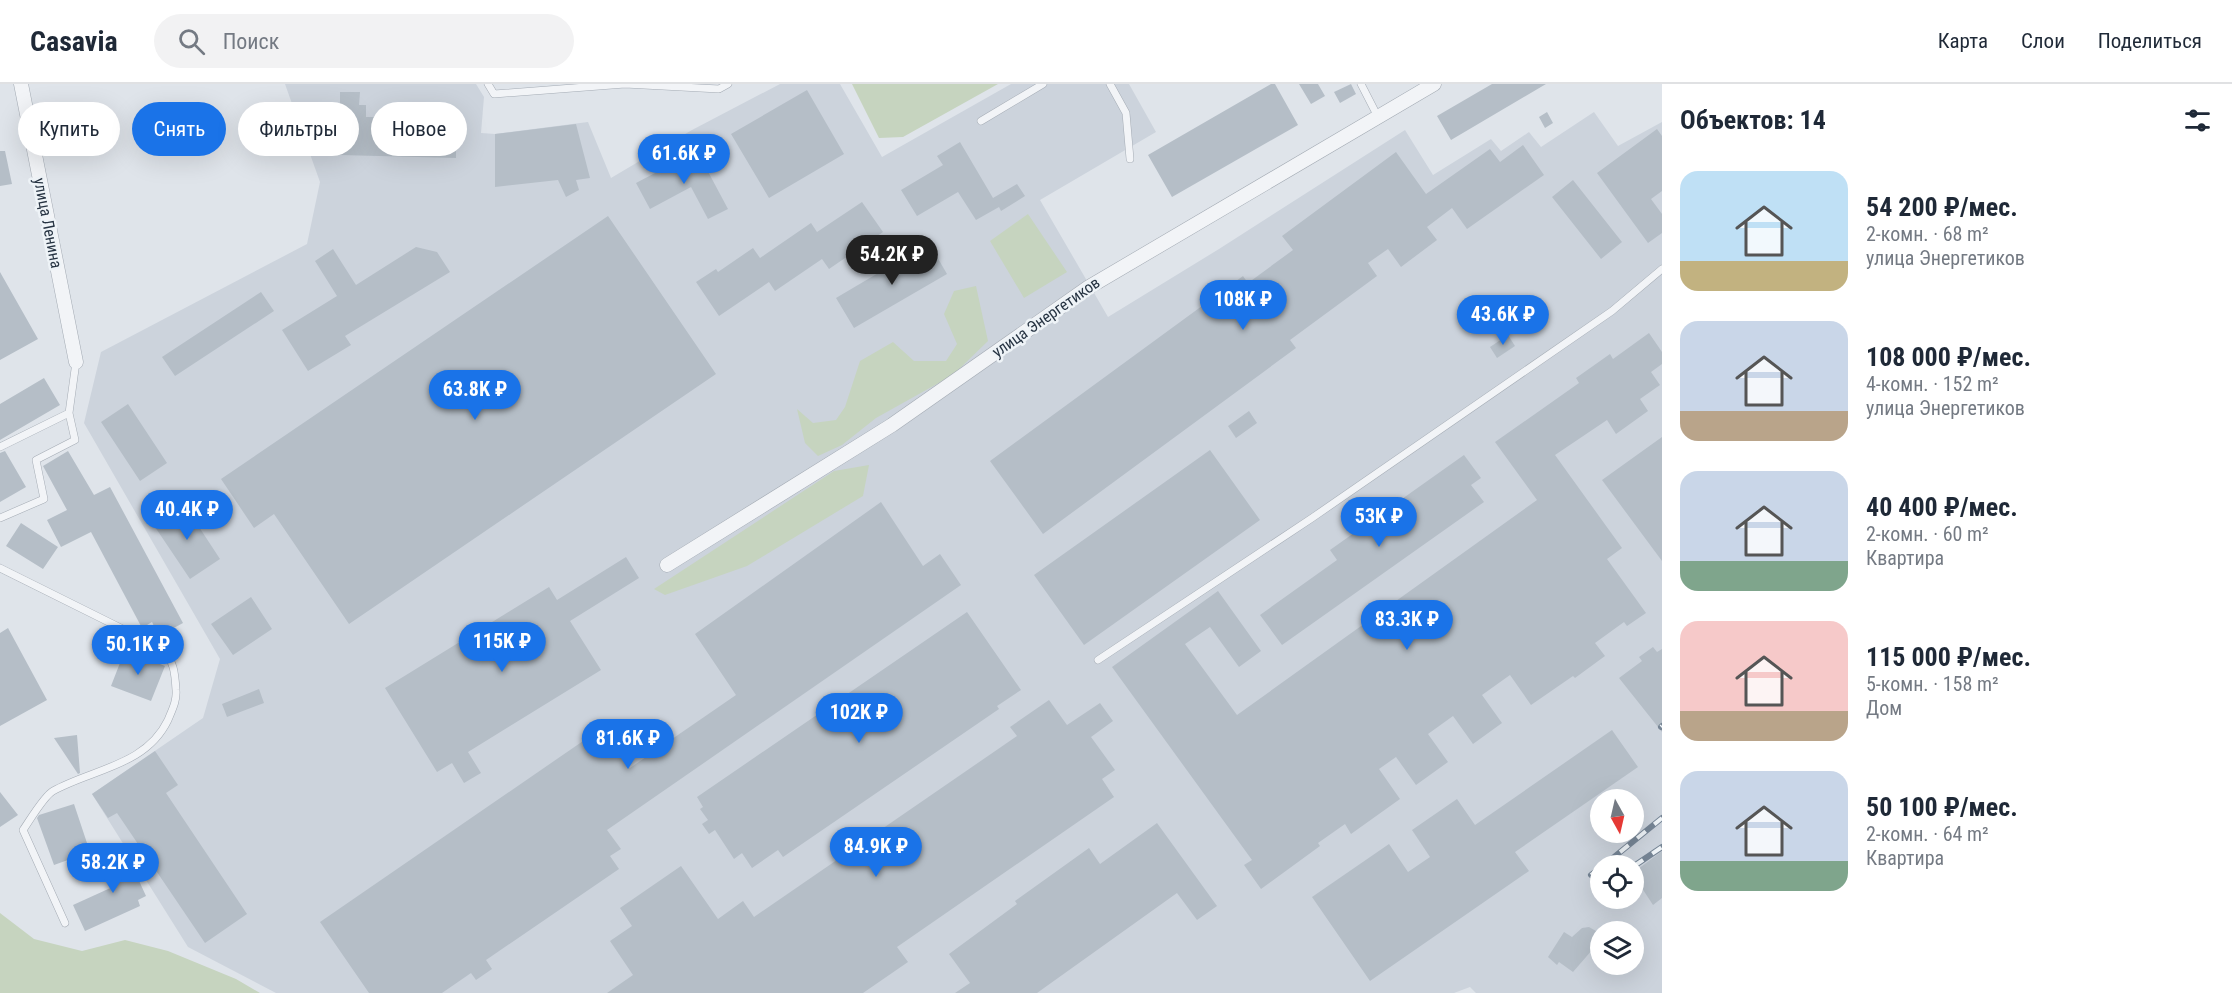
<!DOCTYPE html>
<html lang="ru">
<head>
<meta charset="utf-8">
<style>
	:root { --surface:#fff; --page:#f2f2f3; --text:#1f2937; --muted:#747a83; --line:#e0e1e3; --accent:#1a73e8 }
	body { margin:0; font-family:"Roboto Condensed",sans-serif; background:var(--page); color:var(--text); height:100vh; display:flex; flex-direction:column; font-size:22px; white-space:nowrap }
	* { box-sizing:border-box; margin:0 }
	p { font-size:20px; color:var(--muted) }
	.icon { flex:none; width:33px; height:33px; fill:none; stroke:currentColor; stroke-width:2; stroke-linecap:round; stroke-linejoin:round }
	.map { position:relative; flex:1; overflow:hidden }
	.sheet { display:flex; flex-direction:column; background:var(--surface); width:570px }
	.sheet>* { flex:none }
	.guide { position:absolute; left:18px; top:18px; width:570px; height:54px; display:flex; gap:12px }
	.needle { width:39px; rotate:172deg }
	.fabs { position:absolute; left:1590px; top:705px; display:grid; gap:12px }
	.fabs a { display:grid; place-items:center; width:54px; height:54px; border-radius:50%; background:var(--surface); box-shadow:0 6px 24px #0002; font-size:30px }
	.price { position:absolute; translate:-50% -51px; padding:0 14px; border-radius:21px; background:var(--accent); color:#fff; font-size:20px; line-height:39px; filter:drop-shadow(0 2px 3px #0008) }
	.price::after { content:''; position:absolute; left:50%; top:36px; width:18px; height:14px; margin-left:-9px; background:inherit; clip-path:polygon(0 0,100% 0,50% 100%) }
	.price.selected { background:#222; color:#fff }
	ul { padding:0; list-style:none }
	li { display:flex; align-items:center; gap:18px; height:150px; padding:0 18px }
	li span { display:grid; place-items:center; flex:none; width:168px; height:120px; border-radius:18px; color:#555 }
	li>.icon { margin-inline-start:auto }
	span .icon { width:72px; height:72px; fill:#fffc; stroke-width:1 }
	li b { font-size:26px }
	h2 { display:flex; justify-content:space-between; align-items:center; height:72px; padding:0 18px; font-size:26px }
	.tag { padding:0 21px; border-radius:27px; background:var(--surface); box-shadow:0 6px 24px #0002; font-size:21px; line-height:54px }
	.tag.selected { background:var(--accent); color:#fff }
	header { display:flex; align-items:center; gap:36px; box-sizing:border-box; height:84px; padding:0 30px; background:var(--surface); border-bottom:2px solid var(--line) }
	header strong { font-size:28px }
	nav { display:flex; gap:33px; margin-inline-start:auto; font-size:21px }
	.search { width:420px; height:54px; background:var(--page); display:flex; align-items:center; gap:15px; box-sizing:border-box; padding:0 21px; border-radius:33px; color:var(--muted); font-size:22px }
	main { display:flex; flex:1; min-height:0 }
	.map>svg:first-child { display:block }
</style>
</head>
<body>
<header>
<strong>Casavia</strong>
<div class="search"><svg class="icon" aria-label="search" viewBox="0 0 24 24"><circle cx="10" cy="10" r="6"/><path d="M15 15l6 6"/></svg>Поиск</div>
<nav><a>Карта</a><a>Слои</a><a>Поделиться</a></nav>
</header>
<main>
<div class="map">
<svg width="1662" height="909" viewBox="0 0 1662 909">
	<rect width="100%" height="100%" fill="#dfe4ea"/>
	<path fill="#ccd3dc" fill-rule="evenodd" d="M285,0h191l8,13 -3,36 14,1 93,-12 23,56 81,-48 88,-46h60l42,73 129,-73h118l27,48 -116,68 68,117 111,-68 186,-119 28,45 58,-36 10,12 28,-19 12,15 53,-35 24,34 44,-24v871h-186l-6,-6 -16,6h-1178l-88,-46 -96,-153 111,-76 17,-59 -136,-236 17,-71 206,-108 13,-62zM1600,716h34v32h-34zM1600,782h34v32h-34zM1600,848h34v32h-34z"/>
	<path fill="#c6d4bf" d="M852,0h146l-95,53 -24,1z
		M1028,130l39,58 -43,26 -34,-57z
		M976,202l12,55 -35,34 -77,43 -34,27 -24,11 -13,-13 -8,-34 16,14 23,-3 9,-13 15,-46 33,-19 21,19h32l11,-17 -13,-30 10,-23z
		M869,381l-6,31 -116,70 -82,29 -11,-6 180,-118z
		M0,829l34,26 48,12 43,-11 43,11 68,28 24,14h-260z"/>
	<path fill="#b5bec7" d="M1271,0h4l23,41 -126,72 -24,-42z
		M1299,0h19l7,12 -14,8z
		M1351,0l5,10 -16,9 -6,-11z
		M1492,0h54l-95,56 -14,-24z
		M807,6l37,64 -75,44 -38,-64z
		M340,8h20l-1,13h7v12h19l1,-12h14v12l56,1v40l-116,-3z
		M1547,28l6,11 -8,5 -6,-11z
		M576,40l14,54 -14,2 3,10 -13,7 -8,-17 -63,7v-53z
		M1657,45l5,7v55l-11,8 11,15v19l-14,10 -51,-70z
		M960,58l33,56 24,-14 8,12 -24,15 -2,-4 -23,13 -18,-28 -41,24 -16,-26 42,-25 -6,-9z
		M1523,61l21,30 -77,54 -15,-21 -25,19 10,13 -36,27 -13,-18 -20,14 9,13 -87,64 6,8 -253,186 -53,-73 253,-185 5,7 45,-33 -11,-14 114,-84 30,42 64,-45 10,13z
		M0,67h5l7,33 -12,2z
		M697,67l31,58 -20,10 -17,-32 -41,22 -14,-26z
		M1573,96l49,62 -21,17 -49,-62z
		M862,118l21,30 -54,37 -7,-10 -47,32 -6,-9 -50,34 -23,-34 20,-13 2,3 35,-24 7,10 51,-35 6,9z
		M608,132l108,158 -367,250 -75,-110 -20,14 -33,-49z
		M929,159l18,31 -93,54 -18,-30z
		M416,163l21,5 13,20 -105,64 6,9 -43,26 -26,-41 55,-34 -22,-35 18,-12 23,36z
		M0,188l38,67 -38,21z
		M261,208l13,19 -99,65 -13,-19z
		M1649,249l13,19v12l-11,8 9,13 -20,14 8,12 -32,23 -9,-14 -52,35 67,93 -15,11 39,54 -19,13 -3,-4 -29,21 10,13 -30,22 -2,-2 -42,29 -21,-30 -28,20 20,28 -29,21 -20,-28 -25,18 20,28 -32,23 -20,-28 -17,12 21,30 -49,35 -6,-10 -27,19 2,3 -59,43 -17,-24 8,-5 -140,-193 106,-76 43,60 -22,16 -29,-40 -25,17 52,71 300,-215 -42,-58 84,-59 -3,-5 34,-24 3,5z
		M1508,251l7,11 -18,12 -7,-11z
		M44,294l16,27 -60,35v-36z
		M128,320l39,59 -27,18 -39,-59z
		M1249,327l8,12 -21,15 -8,-12z
		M1662,353v124l-60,-81z
		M1210,366l50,70 -176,125 -50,-70z
		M5,367l21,36 -26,15v-49z
		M68,367l26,44 16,-8 73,136 -24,13 -7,-14 -10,6 -51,-96 -30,15 -14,-27 20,-10 -24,-44z
		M1464,371l17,23 -10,7 13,17 -202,143 -22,-30 77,-55 -7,-10z
		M881,418l42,64 17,-12 21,31 -354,245 14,19 -11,7 9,13 -133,91 6,9 -16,11 -5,-7 -29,20h-73l-49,-71 282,-194 28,40 106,-73 -41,-61z
		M184,420l36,55 -30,20 -37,-55z
		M21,439l37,24 -15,22 -37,-23z
		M626,473l13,21 -69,43 31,49 -133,82 13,21 -17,10 -12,-20 -15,9 -52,-84 164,-101 8,13z
		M251,513l21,32 -39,26 -22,-31z
		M967,528l54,78 -24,16 2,3 -216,148 -5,-7 -26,18 -10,-15 -8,6 -19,-29 -6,4 -7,-10 6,-4 -8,-11 3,-2 -6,-10z
		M8,544l39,72 -47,26v-93z
		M1653,563l4,5 5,-3v83l-43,-54 23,-17 -3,-4z
		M125,566l40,16 -14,35 -40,-15z
		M259,605l5,14 -37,14 -5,-13z
		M1049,616l18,25 33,-22 13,18 -22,16 24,33 -13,9 12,18 -217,150 11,15 -45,31h-256l26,-18 -23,-34 22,-15 -12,-18 61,-42 37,53 25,-18 11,16 263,-181 -7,-9z
		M1612,646l26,37 -123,85 14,19 -159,110 -58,-84 77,-53 19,28 22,-15 -18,-27 45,-31 18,26z
		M77,651l3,38 -2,1 -24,-36z
		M155,667l23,34 -12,8 81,121 -42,29 -88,-130 -9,5 -16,-24z
		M0,708l18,23 -18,12z
		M74,720l16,48 -36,13 -17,-47 2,-3z
		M1157,739l60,83 -20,14 -20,-27 -140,100h-82l15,-10 -21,-29 68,-50 -2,-3 74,-53 11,16z
		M124,764l22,48 -8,4 2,6 -55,25 -12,-26 44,-20 -13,-28z
		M1662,767v47l-9,7 -19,-29v-4z
		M1589,843l7,4 3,11 -26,30 -14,-10 -2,3 -9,-8 16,-25 8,5 10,-9z"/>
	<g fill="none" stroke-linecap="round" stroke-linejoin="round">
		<g stroke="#a4abb4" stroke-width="8">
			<path id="service" d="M488,0l6,10 131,-10 94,5 9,-5
				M1110,0l16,29 4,46
				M1361,0l17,33
				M981,37l62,-37
				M0,363l69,-34 7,-51
				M0,434l44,-19 -8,-39 39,-20 -6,-27
				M0,484l161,80c13,12 14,25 15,42 1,11 -4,20 -8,30 -22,46 -76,49 -115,71 -9,5 -23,29 -30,39l42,93
				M1098,576l214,-142 300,-207 50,-42"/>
		</g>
		<g stroke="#a4abb4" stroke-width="15">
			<path id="minor" d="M21,0l55,278
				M667,481l225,-140 197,-138 345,-203"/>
		</g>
		<use href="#service" stroke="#f2f4f7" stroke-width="7"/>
		<use href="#minor" stroke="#f2f4f7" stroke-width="14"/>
		<g stroke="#768595" stroke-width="6">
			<path id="rail" d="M1661,643l1,-1
				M1603,782l59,-48
				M1634,782l28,-19
				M1591,791l9,-7"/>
		</g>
		<use href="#rail" stroke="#eef3f7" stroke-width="4" stroke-dasharray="11" stroke-linecap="butt"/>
	</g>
	<g text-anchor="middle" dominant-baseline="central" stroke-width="5" stroke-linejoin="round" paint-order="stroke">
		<g font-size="16" fill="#263342" stroke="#eef3f7">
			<text transform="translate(48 139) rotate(79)">улица Ленина</text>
			<text transform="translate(1046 233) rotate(-35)">улица Энергетиков</text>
		</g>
	</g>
</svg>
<div class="fabs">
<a><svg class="needle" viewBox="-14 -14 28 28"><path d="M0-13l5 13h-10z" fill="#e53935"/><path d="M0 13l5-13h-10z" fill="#747a83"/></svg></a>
<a><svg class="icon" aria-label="locate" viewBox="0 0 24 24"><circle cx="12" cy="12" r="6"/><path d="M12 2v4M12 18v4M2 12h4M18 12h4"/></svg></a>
<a><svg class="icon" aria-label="layers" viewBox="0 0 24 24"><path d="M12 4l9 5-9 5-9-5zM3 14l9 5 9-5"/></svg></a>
</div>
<b class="price" style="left:684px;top:101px">61.6K ₽</b>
<b class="price selected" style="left:892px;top:202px">54.2K ₽</b>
<b class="price" style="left:1243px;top:247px">108K ₽</b>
<b class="price" style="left:1503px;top:262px">43.6K ₽</b>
<b class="price" style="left:475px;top:337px">63.8K ₽</b>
<b class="price" style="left:187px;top:457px">40.4K ₽</b>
<b class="price" style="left:1379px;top:464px">53K ₽</b>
<b class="price" style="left:1407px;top:567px">83.3K ₽</b>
<b class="price" style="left:502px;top:589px">115K ₽</b>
<b class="price" style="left:138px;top:592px">50.1K ₽</b>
<b class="price" style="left:859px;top:660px">102K ₽</b>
<b class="price" style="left:628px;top:686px">81.6K ₽</b>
<b class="price" style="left:876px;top:794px">84.9K ₽</b>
<b class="price" style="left:113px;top:810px">58.2K ₽</b>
<div class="guide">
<a class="tag">Купить</a>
<a class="tag selected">Снять</a>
<a class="tag">Фильтры</a>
<a class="tag">Новое</a>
</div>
</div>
<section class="sheet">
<h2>Объектов: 14<svg class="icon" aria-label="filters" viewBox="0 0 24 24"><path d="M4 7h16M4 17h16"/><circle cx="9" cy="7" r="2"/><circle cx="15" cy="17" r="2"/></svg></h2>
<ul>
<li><span style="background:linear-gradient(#bfe0f5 75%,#c2b280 0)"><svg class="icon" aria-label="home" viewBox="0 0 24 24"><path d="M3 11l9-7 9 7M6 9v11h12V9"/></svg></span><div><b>54 200 ₽/мес.</b><p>2-комн. · 68 m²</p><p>улица Энергетиков</p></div></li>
<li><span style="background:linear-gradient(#c9d6e8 75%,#b9a48a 0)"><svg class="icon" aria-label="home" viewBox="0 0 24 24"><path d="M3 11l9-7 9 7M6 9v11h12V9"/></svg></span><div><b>108 000 ₽/мес.</b><p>4-комн. · 152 m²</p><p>улица Энергетиков</p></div></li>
<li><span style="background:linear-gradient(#c9d6e8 75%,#7fa58c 0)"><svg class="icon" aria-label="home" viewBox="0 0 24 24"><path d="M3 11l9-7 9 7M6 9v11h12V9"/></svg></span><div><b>40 400 ₽/мес.</b><p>2-комн. · 60 m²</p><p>Квартира</p></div></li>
<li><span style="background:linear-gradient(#f6c9c9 75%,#b9a48a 0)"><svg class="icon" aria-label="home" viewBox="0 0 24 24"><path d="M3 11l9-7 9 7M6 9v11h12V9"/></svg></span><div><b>115 000 ₽/мес.</b><p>5-комн. · 158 m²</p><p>Дом</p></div></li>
<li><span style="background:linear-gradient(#c9d6e8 75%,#7fa58c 0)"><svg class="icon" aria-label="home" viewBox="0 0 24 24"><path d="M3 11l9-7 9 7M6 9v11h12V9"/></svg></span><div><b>50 100 ₽/мес.</b><p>2-комн. · 64 m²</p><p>Квартира</p></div></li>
</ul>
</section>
</main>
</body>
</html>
